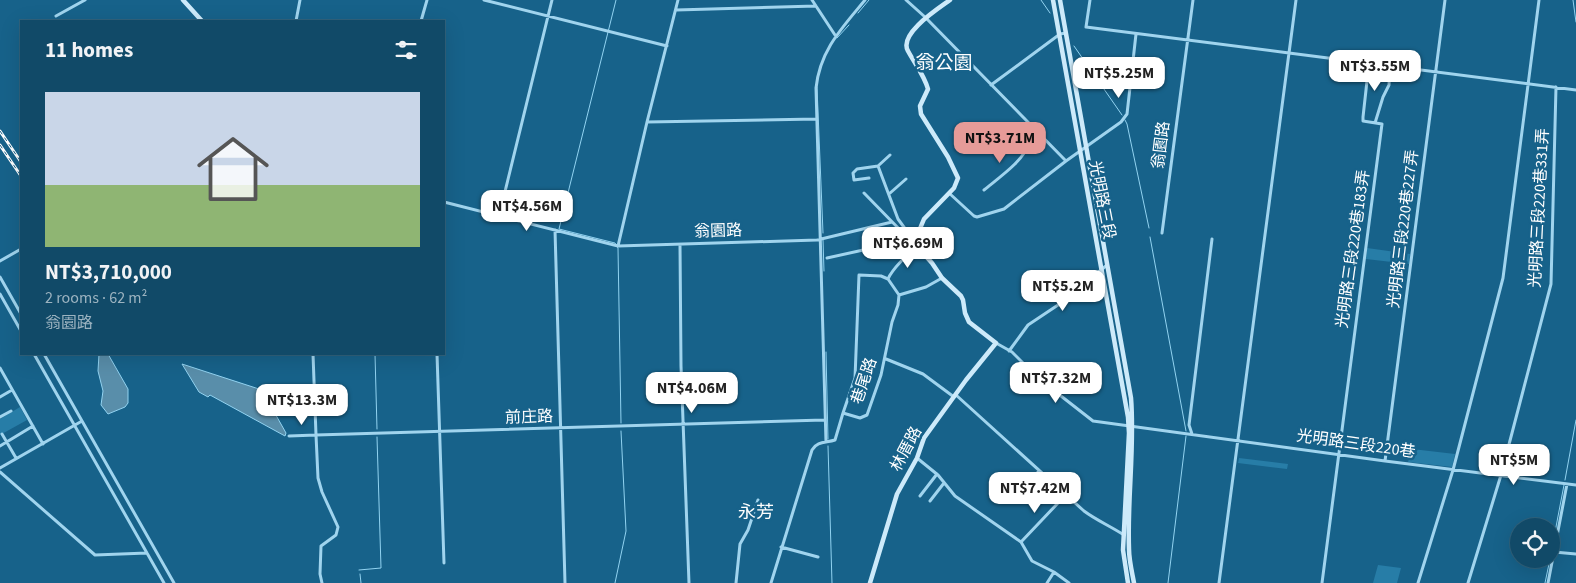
<!DOCTYPE html>
<html lang="en">
<head>
<meta charset="utf-8">
<style>
	:root { --surface:#114a68; --page:#1e5471; --text:#f1f3f6; --muted:#9cb3c0; --line:#30627c; --accent:#e69b98 }
	body { margin:0; font-family:"Source Sans 3","Noto Sans TC",sans-serif; background:var(--page); color:var(--text); height:100vh; display:flex; flex-direction:column; font-size:19px; white-space:nowrap }
	* { box-sizing:border-box; margin:0 }
	p { font-size:16px; color:var(--muted) }
	.icon { flex:none; width:28px; height:28px; fill:none; stroke:currentColor; stroke-width:2; stroke-linecap:round; stroke-linejoin:round }
	.map { position:relative; flex:1; overflow:hidden }
	.panel { position:absolute; left:20px; top:20px; width:425px; height:335px; display:flex; flex-direction:column; background:var(--surface); border-radius:0px; box-shadow:0 5px 20px #0002,0 0 0 1px var(--line) }
	.panel>* { flex:none }
	.fabs { position:absolute; left:1510px; top:518px; display:grid; gap:10px }
	.fabs a { display:grid; place-items:center; width:50px; height:50px; border-radius:50%; background:var(--surface); box-shadow:0 5px 20px #0002,0 0 0 1px var(--line); font-size:25px }
	.price { position:absolute; translate:-50% -42px; padding:0 11px; border-radius:10px; background:#fff; color:#222; font-size:16px; line-height:32px; filter:drop-shadow(0 1px 2px #0008) }
	.price::after { content:''; position:absolute; left:50%; top:30px; width:15px; height:11px; margin-left:-8px; background:inherit; clip-path:polygon(0 0,100% 0,50% 100%) }
	.price.selected { background:var(--accent); color:#111 }
	ul { padding:0; list-style:none }
	li { display:grid; align-content:center; gap:10px; height:265px; padding:0 25px }
	li+li { border-top:1px solid var(--line) }
	li span { display:grid; place-items:center; height:155px; border-radius:0px; color:#555 }
	li>.icon { margin-inline-start:auto }
	span .icon { width:90px; height:90px; fill:#fffc; stroke-width:1 }
	li b { font-size:21px }
	h2 { display:flex; justify-content:space-between; align-items:center; height:60px; padding:0 25px; font-size:21px }
	.map>svg:first-child { display:block }
</style>
</head>
<body>
<div class="map">
<svg width="1576" height="583" viewBox="0 0 1576 583">
	<rect width="100%" height="100%" fill="#17628a"/>
	<path fill="#277da7" d="M1367,248l43,6 -1,10 -43,-5z
		M20,407l7,13 -27,15v-16z
		M1412,449l43,5 -3,13 -44,-5z
		M1239,458l49,6 -1,5 -49,-6z
		M1378,565l23,3 -4,15h-24z"/>
	<path fill="#598eaa" stroke="#92d3f1" d="M99,354h9l20,35v14l-3,4 -17,7 -7,-9 2,-14 -5,-20z
		M182,364l77,25 9,12 18,32 -1,3 -75,-41 -2,2 -9,-5z"/>
	<g fill="none" stroke-linecap="round" stroke-linejoin="round">
		<path stroke="#92d3f1" stroke-width="1" d="M616,0l-57,229 56,14 3,5 3,175
			M1041,0l9,13
			M1573,0l3,22
			M858,13l11,-13
			M837,38l12,-13
			M1074,46l48,69
			M817,87l6,146
			M1125,120l2,4 22,104
			M1150,237l36,194
			M823,240l1,31
			M826,352l2,87
			M375,354l2,75
			M828,446l4,137
			M1565,480l11,-60
			M1551,553l13,-68
			M359,570l22,-2 -4,-131
			M360,574l1,9
			M615,583l11,-52 -5,-100
			M1168,583l18,-147
			M1545,583l5,-24"/>
		<path stroke="#a0d4ee" stroke-width="3" d="M484,0l183,46
			M812,0l23,35
			M906,0l19,17 141,144
			M1090,0l-4,27 203,26 -70,530
			M1296,0l-7,53 287,37
			M676,10l140,-4
			M56,16l29,-16
			M296,21l4,-21
			M421,21l6,-21
			M991,85l69,-51 6,-1
			M647,122l170,-3
			M1375,123l8,-26 6,-12 1,-20
			M878,166l20,53 8,11 -3,3 11,10c-5,14 -20,22 -26,36l11,16
			M869,178l-15,2 -1,-7 4,-4 21,-3 12,-11
			M984,190c13,-11 41,-30 44,-46
			M949,193l25,23 3,1 27,-8 62,-48 55,-39 6,-8 9,-80
			M889,194l17,-15
			M444,202l174,44 199,-6 75,-18
			M499,216l53,-216
			M555,230l10,353
			M1162,233l31,-233
			M680,245l1,121 8,217
			M618,246l29,-124 31,-122
			M827,258l59,-13 17,-12 -39,-40
			M0,261l21,-12
			M0,277l21,37
			M0,294l21,37
			M899,295l27,-8 16,-9
			M996,343l16,9 21,21 7,9 12,7 41,32 292,40 191,24
			M1009,351l19,-26 36,-24 43,-36
			M34,354l130,229
			M44,354l130,229
			M313,354l3,81 508,-15
			M437,354l7,209
			M886,359l37,15 31,23
			M0,368l43,76
			M956,395l128,116c12,9 26,15 40,24
			M0,397l12,-7
			M843,413l12,-35 4,-103 22,1 7,3
			M0,417l11,-6
			M2,434l14,24
			M1192,434l-3,-9 23,-186
			M289,436l27,-1 2,43 4,14 16,35 -2,8 -15,11 -1,28 2,9
			M826,442l-10,-354c4,-38 26,-60 49,-88
			M0,446l33,-20
			M917,458l21,17 17,21 66,46
			M1385,461l60,-461
			M0,468l82,-47
			M0,472l95,83 52,-2
			M1008,485l9,8h3l19,-22
			M920,496l17,-22
			M930,501l14,-18
			M1021,542l37,-39 4,-11
			M1021,542l11,19 22,11 15,11
			M781,547l37,10
			M1554,552l22,2
			M736,583l4,-39 8,-14 10,-30
			M771,583l41,-133c5,-9 14,-7 23,-10l8,-27 17,5 7,-3 14,-40 11,-53 6,-17 1,-10
			M1047,583l7,-11
			M1322,583l60,-459 -19,-3v-4l6,-54
			M1418,583l35,-113 50,-192 36,-278
			M1468,583l33,-108 50,-191 5,-197
			M1548,583l19,-99"/>
		<path stroke="#cdeafa" stroke-width="4.5" d="M183,0l19,21
			M1053,0l75,417 1,16 -6,117 5,33
			M1060,0l71,398c4,50 -4,100 -2,151 0,11 3,23 5,34
			M870,583l27,-89 20,-36 7,-20 42,-58 30,-37 -27,-21 -4,-9 -2,-13 -2,-4 -19,-18 -10,-15 -18,-20 10,-24 30,-31 4,-10 -10,-21 -27,-43 -1,-8 8,-17c-4,-14 -13,-25 -20,-38 -10,-17 31,-43 42,-51"/>
		<g stroke="#fff" stroke-width="3">
			<path id="rail" d="M0,131l21,31
				M0,145l21,31"/>
		</g>
		<use href="#rail" stroke="#17628a" stroke-width="1" stroke-dasharray="4" stroke-linecap="butt"/>
	</g>
	<g text-anchor="middle" dominant-baseline="central" stroke-width="5" stroke-linejoin="round" paint-order="stroke">
		<g font-size="16" fill="#fff" stroke="#17628a">
			<text transform="translate(1161 145) rotate(-83)">翁園路</text>
			<text transform="translate(1102 200) rotate(79)">光明路三段</text>
			<text transform="translate(1539 208) rotate(-87)">光明路三段220巷331弄</text>
			<text transform="translate(1403 229) rotate(-83)">光明路三段220巷227弄</text>
			<text transform="translate(718 231) rotate(-2)">翁園路</text>
			<text transform="translate(1353 249) rotate(-82)">光明路三段220巷183弄</text>
			<text transform="translate(864 381) rotate(-71)">巷尾路</text>
			<text transform="translate(529 417) rotate(-2)">前庄路</text>
			<text transform="translate(1356 444) rotate(8)">光明路三段220巷</text>
			<text transform="translate(906 449) rotate(-62)">林厝路</text>
		</g>
		<g font-size="18" fill="#fff" stroke="#17628a">
			<text x="756" y="512">永芳</text>
		</g>
		<g font-size="19" fill="#fff" stroke="#17628a">
			<text x="944" y="63">翁公園</text>
		</g>
	</g>
</svg>
<div class="fabs">
<a><svg class="icon" aria-label="locate" viewBox="0 0 24 24"><circle cx="12" cy="12" r="6"/><path d="M12 2v4M12 18v4M2 12h4M18 12h4"/></svg></a>
</div>
<b class="price" style="left:1375px;top:92px">NT$3.55M</b>
<b class="price" style="left:1119px;top:99px">NT$5.25M</b>
<b class="price selected" style="left:1000px;top:164px">NT$3.71M</b>
<b class="price" style="left:527px;top:232px">NT$4.56M</b>
<b class="price" style="left:908px;top:269px">NT$6.69M</b>
<b class="price" style="left:1063px;top:312px">NT$5.2M</b>
<b class="price" style="left:1056px;top:404px">NT$7.32M</b>
<b class="price" style="left:692px;top:414px">NT$4.06M</b>
<b class="price" style="left:302px;top:426px">NT$13.3M</b>
<b class="price" style="left:1514px;top:486px">NT$5M</b>
<b class="price" style="left:1035px;top:514px">NT$7.42M</b>
<section class="panel">
<h2>11 homes<svg class="icon" aria-label="filters" viewBox="0 0 24 24"><path d="M4 7h16M4 17h16"/><circle cx="9" cy="7" r="2"/><circle cx="15" cy="17" r="2"/></svg></h2>
<ul>
<li><span style="background:linear-gradient(#c9d6e8 60%,#8fb573 0)"><svg class="icon" aria-label="home" viewBox="0 0 24 24"><path d="M3 11l9-7 9 7M6 9v11h12V9"/></svg></span><div><b>NT$3,710,000</b><p>2 rooms · 62 m²</p><p>翁園路</p></div></li>
</ul>
</section>
</div>
</body>
</html>
